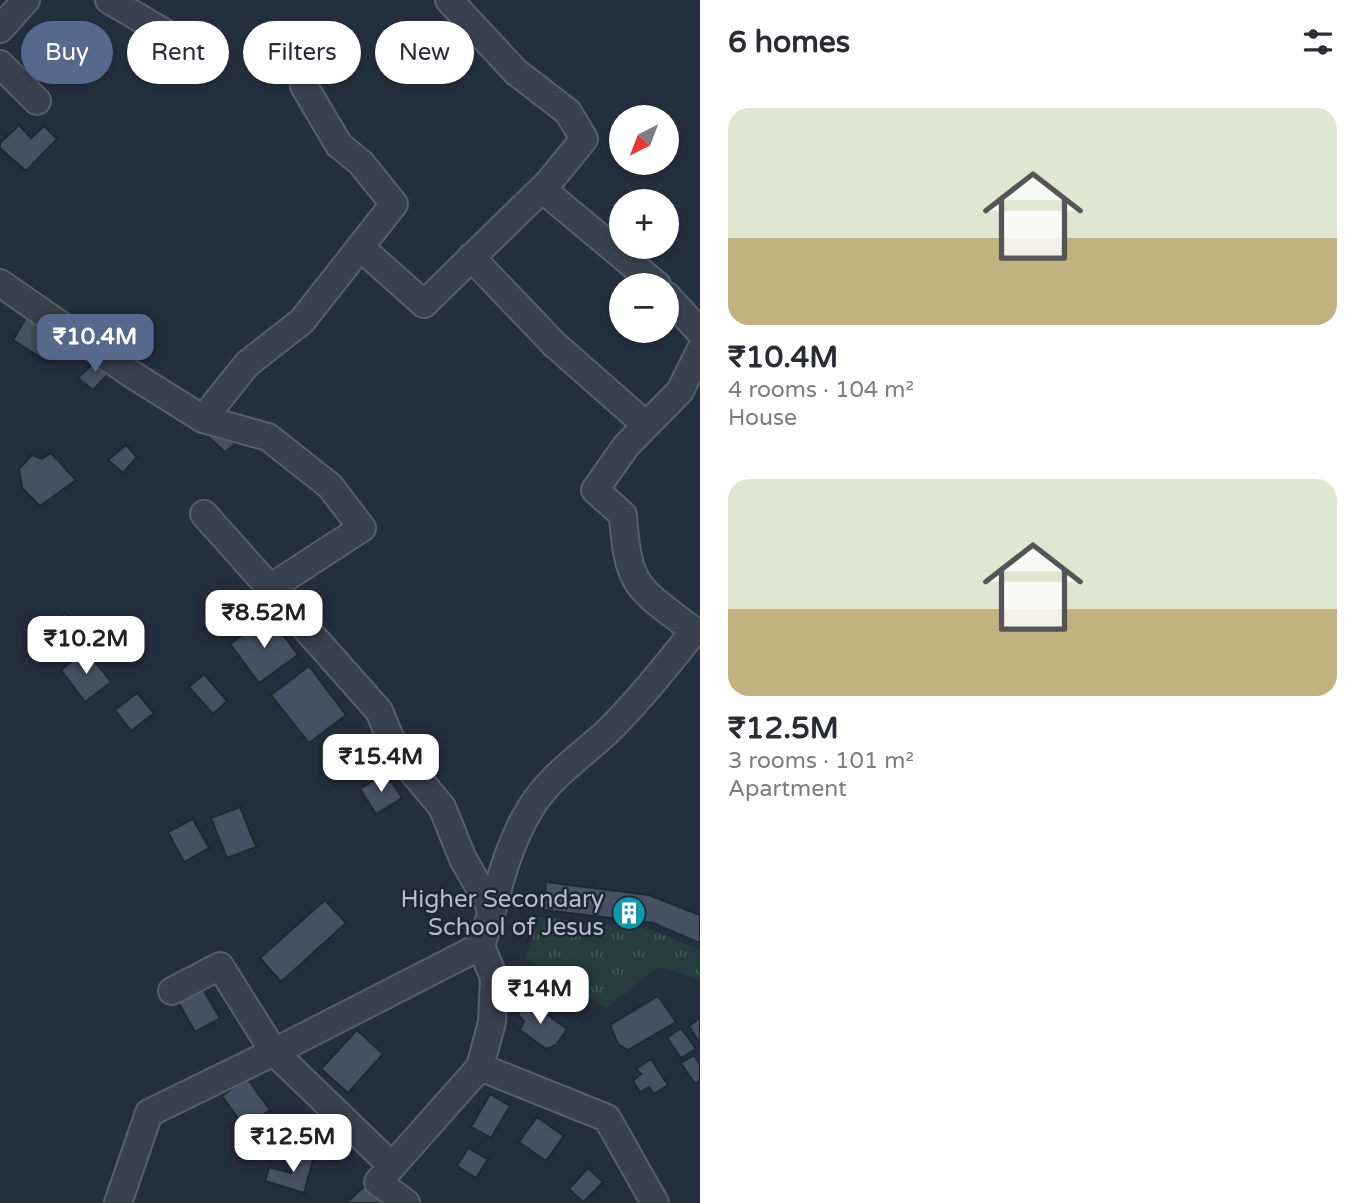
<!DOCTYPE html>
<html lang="en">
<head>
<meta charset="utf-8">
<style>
	:root { --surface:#fff; --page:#f7f7f7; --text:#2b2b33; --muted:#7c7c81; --accent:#56698c }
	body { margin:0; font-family:"Varela Round",sans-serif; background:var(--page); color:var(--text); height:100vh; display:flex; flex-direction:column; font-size:26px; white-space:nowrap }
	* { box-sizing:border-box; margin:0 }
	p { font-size:23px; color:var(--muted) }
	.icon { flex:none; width:38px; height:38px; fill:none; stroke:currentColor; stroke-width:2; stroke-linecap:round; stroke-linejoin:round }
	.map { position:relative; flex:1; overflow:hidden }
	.details { display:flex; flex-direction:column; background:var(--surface); width:665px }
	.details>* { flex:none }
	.banner { position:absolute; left:21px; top:21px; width:574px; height:63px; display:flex; gap:14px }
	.needle { width:46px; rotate:222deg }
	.controls { position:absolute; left:609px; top:105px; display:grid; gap:14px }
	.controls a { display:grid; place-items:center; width:70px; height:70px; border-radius:50%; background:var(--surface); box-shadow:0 2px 5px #0004; font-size:35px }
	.price { position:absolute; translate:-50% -60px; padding:0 16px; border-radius:14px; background:#fff; color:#222; font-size:23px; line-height:46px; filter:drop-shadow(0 2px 4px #0008) }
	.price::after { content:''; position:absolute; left:50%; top:42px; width:21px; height:16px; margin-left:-10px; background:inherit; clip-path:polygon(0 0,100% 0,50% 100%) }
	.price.selected { background:var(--accent); color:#fff }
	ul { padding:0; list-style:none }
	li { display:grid; align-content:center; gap:14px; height:371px; padding:0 28px }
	li span { display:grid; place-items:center; height:217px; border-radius:21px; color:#555 }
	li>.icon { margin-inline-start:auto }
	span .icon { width:126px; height:126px; fill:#fffc; stroke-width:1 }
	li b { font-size:30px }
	h2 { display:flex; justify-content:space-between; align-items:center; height:84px; padding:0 28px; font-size:30px }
	.chip { padding:0 24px; border-radius:32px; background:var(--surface); box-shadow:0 2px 5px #0004; font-size:24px; line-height:63px }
	.chip.selected { background:var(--accent); color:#fff }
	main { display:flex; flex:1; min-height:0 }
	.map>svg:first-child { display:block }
</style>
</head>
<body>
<main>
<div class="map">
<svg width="700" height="1203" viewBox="0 0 700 1203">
	<defs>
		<pattern id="grass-tufts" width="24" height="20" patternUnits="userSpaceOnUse" patternTransform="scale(1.75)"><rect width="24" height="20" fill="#263c3f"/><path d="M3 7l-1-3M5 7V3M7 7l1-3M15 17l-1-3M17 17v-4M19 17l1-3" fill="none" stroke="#435659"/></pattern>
	</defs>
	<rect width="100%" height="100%" fill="#242f3e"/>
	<path fill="url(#grass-tufts)" d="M540,917l109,12 51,21v29l-42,-12 -52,41 -81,-50z"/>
	<path fill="#455162" stroke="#1f2835" stroke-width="2" d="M19,125l12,13 13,-12 13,13 -31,32 -26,-23v-5z
		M29,313l32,20 -18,26 -30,-19z
		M98,358l15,11 -20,21 -15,-12z
		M215,426l20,18 -10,8 -20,-18z
		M126,445l11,12 -14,16 -15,-13z
		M51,453l25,27 -36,26 -18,-18 -3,-19 13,-14 10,4z
		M65,613l16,20 -27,22 -16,-19z
		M269,616l29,39 -39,28 -29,-39z
		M86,650l25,32 -26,20 -24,-32z
		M309,666l37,49 -37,28 -38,-48z
		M204,674l23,27 -14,13 -24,-27z
		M137,693l17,20 -23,18 -16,-21z
		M386,773l16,25 -26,16 -16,-25z
		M240,807l16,40 -29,11 -16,-40z
		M193,819l16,29 -25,14 -16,-30z
		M546,882l103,13 51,20v28l-47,-20 -109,-13z
		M325,900l21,23 -65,59 -21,-24z
		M201,986l19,32 -25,14 -18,-32z
		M658,996l18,26 -48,28 -10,-6 -8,-19z
		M525,998l42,31 -11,16 -10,4 -26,-19 4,-9 -6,-6z
		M700,1018v26l-11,-18z
		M681,1028l15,21 -15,9 -14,-20z
		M357,1030l26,24 -35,39 -27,-24z
		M694,1055l6,9v16l-5,4 -14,-21z
		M651,1059l17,26 -14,9 -5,-7 -9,5 -7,-11 8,-7 -5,-5z
		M247,1078l23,32 -25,18 -23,-32z
		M490,1094l20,12 -19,32 -20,-11z
		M537,1117l27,19 -18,25 -27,-19z
		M468,1148l20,11 -12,19 -19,-12z
		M297,1152l17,4 -10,37 -39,-12 4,-14 22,6z
		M588,1168l15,14 -20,20 -14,-13z
		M365,1186l16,17h-35z"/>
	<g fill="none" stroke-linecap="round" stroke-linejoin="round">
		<g stroke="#565f6c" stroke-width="30">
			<path id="minor" d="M109,0l90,53
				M0,29l26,-29
				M0,64l37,37
				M542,189l115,96
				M360,247l64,57 125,-122 35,-43 -16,-27 -52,-40 -67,-72
				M471,257l83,87 92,81
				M0,283l130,90 73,46 65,18 62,49 32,42 -92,60 109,123 17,41 46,55 21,52 26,45 2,10 -10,32 13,32 -2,44 -12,45 127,51 48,85
				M667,296l33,36
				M203,419l44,-55 55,-43 92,-117 -33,-41 -22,-18 -35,-59
				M204,514l66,74
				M491,914c9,-35 20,-74 39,-105 19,-32 50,-52 76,-76 32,-31 60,-66 88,-102 -55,-43 -66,-41 -71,-116l-28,-25 31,-44 54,-55 20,-40
				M172,991l48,-25 54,86 207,-106
				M118,1203l31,-90 125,-61 118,114
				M406,1203l-28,-21 102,-115"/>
		</g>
		<use href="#minor" stroke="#38414e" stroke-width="26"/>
	</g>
	<defs>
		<g id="building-disc" transform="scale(1.75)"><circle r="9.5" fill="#0f9aa8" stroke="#1d2633"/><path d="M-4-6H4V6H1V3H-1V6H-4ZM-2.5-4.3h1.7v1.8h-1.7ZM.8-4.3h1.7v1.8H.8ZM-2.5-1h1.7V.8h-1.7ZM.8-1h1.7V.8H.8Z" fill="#fff"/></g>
	</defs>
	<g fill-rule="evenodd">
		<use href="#building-disc" x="629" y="913"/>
	</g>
	<g text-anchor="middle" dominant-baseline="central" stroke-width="5" stroke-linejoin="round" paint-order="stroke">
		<g font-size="24" fill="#b4bcc9" stroke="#1d2633" text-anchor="end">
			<text x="604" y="899">Higher Secondary<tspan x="604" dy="28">School of Jesus</tspan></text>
		</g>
	</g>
</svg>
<div class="controls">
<a><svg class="needle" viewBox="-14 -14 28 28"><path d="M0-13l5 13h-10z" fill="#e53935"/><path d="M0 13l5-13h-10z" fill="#7c7c81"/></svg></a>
<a>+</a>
<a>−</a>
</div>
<b class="price selected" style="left:95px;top:374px">₹10.4M</b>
<b class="price" style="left:264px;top:650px">₹8.52M</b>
<b class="price" style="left:86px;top:676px">₹10.2M</b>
<b class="price" style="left:381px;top:794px">₹15.4M</b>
<b class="price" style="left:540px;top:1026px">₹14M</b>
<b class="price" style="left:293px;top:1174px">₹12.5M</b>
<div class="banner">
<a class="chip selected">Buy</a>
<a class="chip">Rent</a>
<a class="chip">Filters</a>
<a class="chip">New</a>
</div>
</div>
<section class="details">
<h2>6 homes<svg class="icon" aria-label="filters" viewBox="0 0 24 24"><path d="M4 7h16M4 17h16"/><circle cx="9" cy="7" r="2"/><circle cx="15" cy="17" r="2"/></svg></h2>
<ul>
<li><span style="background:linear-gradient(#dfe7d0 60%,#c2b280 0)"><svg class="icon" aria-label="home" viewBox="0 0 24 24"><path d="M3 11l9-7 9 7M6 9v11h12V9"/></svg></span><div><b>₹10.4M</b><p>4 rooms · 104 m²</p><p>House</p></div></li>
<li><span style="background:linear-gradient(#dfe7d0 60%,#c2b280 0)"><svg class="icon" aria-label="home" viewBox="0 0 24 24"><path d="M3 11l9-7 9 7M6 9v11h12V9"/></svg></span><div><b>₹12.5M</b><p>3 rooms · 101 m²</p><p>Apartment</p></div></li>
</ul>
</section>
</main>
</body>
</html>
